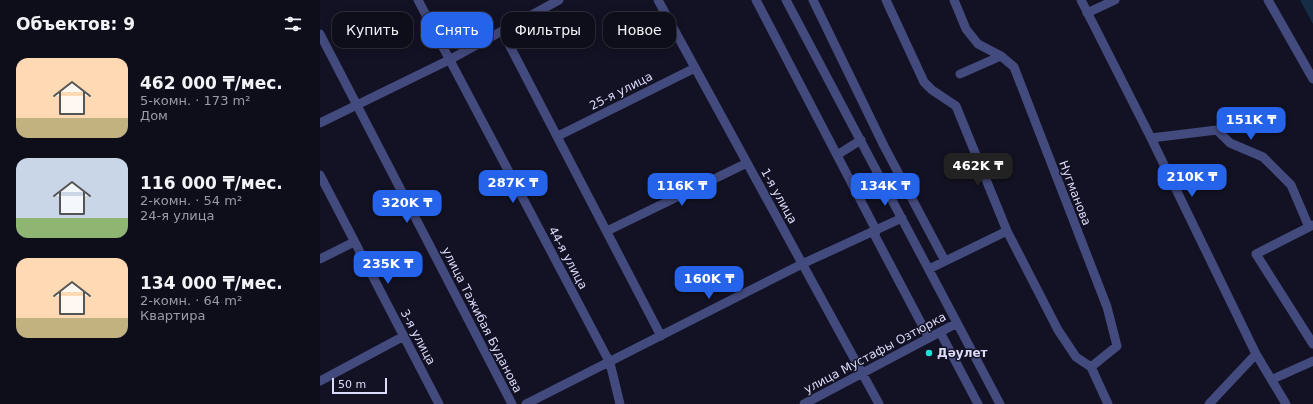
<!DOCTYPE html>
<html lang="ru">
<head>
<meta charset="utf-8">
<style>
	:root { --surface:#0e0e1b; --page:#171724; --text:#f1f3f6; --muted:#9b9ca3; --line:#2e2e3a; --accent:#2563eb }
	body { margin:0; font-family:"DejaVu Sans",sans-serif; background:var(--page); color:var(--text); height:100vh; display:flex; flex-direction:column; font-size:15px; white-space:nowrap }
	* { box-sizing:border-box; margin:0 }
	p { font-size:13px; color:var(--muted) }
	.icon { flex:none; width:22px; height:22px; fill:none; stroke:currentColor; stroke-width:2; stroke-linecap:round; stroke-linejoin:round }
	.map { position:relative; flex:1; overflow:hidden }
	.details { display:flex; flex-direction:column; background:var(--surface); width:320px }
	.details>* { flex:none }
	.banner { position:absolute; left:12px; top:12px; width:380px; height:36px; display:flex; gap:8px }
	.scale { position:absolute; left:12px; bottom:10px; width:55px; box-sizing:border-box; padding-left:4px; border:2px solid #dbdcfa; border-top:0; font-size:11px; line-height:14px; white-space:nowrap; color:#dbdcfa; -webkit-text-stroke:3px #131224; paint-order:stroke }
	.price { position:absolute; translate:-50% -34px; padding:0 9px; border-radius:8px; background:var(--accent); color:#fff; font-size:13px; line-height:26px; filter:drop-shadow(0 1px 2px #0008) }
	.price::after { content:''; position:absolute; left:50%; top:24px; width:12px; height:9px; margin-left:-6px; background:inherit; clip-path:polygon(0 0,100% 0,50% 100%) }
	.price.on { background:#222; color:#fff }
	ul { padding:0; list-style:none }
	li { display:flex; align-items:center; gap:12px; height:100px; padding:0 16px }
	li span { display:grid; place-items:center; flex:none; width:112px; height:80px; border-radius:12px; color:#555 }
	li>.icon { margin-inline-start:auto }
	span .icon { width:48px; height:48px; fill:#fffc; stroke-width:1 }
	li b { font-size:17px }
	h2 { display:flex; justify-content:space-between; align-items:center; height:48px; padding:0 16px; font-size:17px }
	.pill { padding:0 14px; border-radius:12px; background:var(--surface); box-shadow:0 2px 10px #0003,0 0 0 1px var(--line); font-size:14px; line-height:36px }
	.pill.on { background:var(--accent); color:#fff }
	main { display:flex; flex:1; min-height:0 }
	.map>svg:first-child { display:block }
</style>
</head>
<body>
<main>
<section class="details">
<h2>Объектов: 9<svg class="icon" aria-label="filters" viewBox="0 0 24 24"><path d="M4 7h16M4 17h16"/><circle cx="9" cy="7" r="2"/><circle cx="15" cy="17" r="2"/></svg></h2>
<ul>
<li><span style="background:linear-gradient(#ffd9b3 75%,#c2b280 0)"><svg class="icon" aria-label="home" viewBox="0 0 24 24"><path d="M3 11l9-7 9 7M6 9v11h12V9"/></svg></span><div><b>462 000 ₸/мес.</b><p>5-комн. · 173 m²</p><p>Дом</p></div></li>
<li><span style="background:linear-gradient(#c9d6e8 75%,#8fb573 0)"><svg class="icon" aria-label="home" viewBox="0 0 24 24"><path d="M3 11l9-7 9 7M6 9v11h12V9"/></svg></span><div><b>116 000 ₸/мес.</b><p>2-комн. · 54 m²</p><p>24-я улица</p></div></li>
<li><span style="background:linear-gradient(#ffd9b3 75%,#c2b280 0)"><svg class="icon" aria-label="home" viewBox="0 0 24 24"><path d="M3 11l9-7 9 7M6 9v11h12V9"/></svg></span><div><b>134 000 ₸/мес.</b><p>2-комн. · 64 m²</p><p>Квартира</p></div></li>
</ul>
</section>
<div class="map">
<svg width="993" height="404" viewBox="0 0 993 404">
	<rect width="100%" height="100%" fill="#131224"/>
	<path fill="#152e46" d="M980,0h13v24z"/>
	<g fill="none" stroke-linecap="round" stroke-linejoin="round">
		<path stroke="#434a7d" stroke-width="9" d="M98,0l192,363 10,41
			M338,0l221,404
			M436,0l120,230 -1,6 54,102
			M466,0l214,404
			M493,0l71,146 61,115
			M566,0l38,82 8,8 24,16 51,125 -78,38
			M634,0l12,29 12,15 23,12 13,11 93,240 10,39 -26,21 17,37
			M761,0l70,138 105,216 30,50
			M948,0l45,79
			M767,13l28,-13
			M182,31l159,305
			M0,34l192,370
			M640,74l41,-18
			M0,123l129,-63 110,-60
			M238,136l137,-68
			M831,138l66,-8 13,13 33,14 28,28 18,42
			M517,155l24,-15
			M0,175l119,229
			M993,225l-57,29 57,90
			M287,231l140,-68
			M687,231l51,99 18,27 15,10
			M0,259l34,-17
			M620,332l38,72
			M953,379l40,-18
			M0,381l84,-45
			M206,404l276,-140 100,-46
			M484,404l153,-81
			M889,404l47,-50"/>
	</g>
	<circle fill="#20e1d9" stroke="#131224" stroke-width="1.5" cx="609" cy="353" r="4"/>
	<g text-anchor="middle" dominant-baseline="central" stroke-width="3" stroke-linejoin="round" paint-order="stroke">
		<g font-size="12" fill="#dbdcfa" stroke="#131224">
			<text transform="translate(301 91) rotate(-27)">25-я улица</text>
			<text transform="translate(755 193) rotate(69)">Нугманова</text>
			<text transform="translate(459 196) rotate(61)">1-я улица</text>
			<text transform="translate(248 258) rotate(62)">44-я улица</text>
			<text transform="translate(162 320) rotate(63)">улица Тажибая Буданова</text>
			<text transform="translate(98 337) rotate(62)">3-я улица</text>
			<text transform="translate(555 353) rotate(-28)">улица Мустафы Озтюрка</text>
		</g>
		<g font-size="12" font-weight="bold" fill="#dbdcfa" stroke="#131224" text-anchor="start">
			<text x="617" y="353">Дәулет</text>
		</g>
	</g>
</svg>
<div class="scale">50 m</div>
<b class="price" style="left:931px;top:141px">151K ₸</b>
<b class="price on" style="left:658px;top:187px">462K ₸</b>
<b class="price" style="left:872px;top:198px">210K ₸</b>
<b class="price" style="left:193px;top:204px">287K ₸</b>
<b class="price" style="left:362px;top:207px">116K ₸</b>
<b class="price" style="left:565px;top:207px">134K ₸</b>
<b class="price" style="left:87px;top:224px">320K ₸</b>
<b class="price" style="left:68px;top:285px">235K ₸</b>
<b class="price" style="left:389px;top:300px">160K ₸</b>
<div class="banner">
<a class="pill">Купить</a>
<a class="pill on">Снять</a>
<a class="pill">Фильтры</a>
<a class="pill">Новое</a>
</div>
</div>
</main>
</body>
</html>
